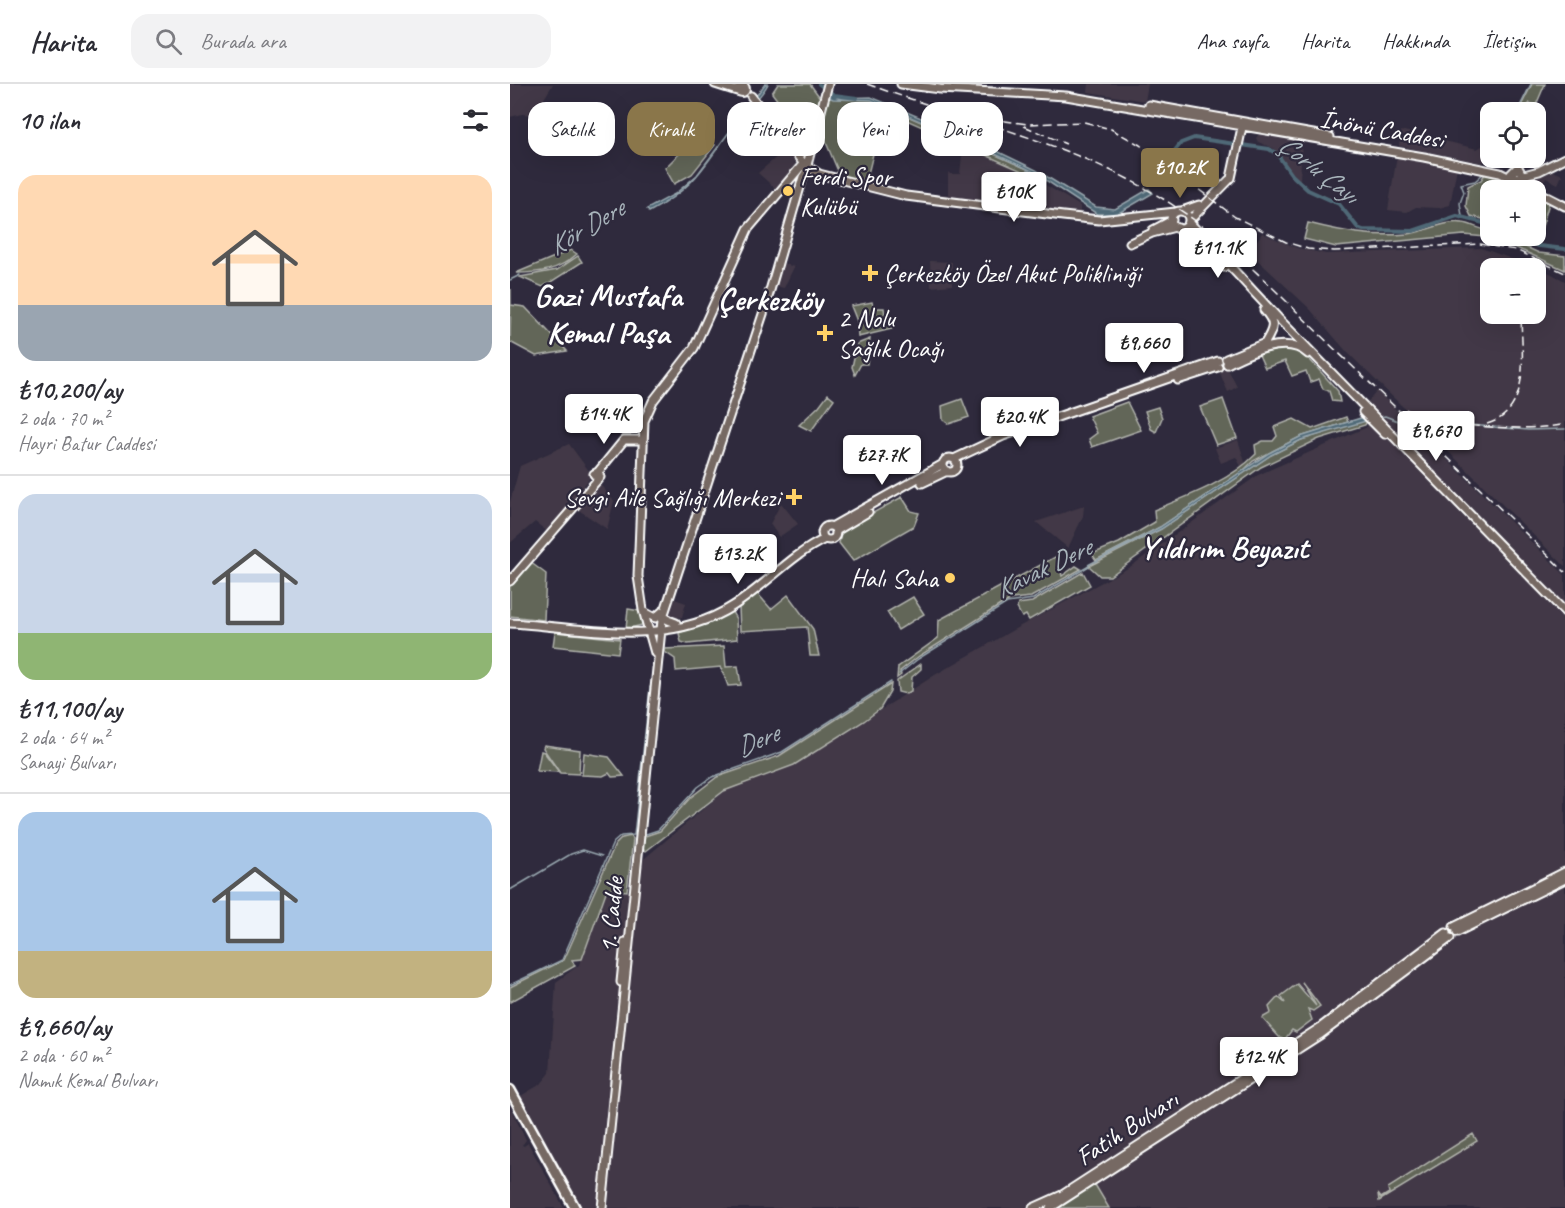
<!DOCTYPE html>
<html lang="tr">
<head>
<meta charset="utf-8">
<style>
	:root { --surface:#fff; --page:#f2f2f3; --text:#2b2b33; --muted:#7c7c81; --line:#e1e1e2; --accent:#8a764a }
	body { margin:0; font-family:Caveat,sans-serif; background:var(--page); color:var(--text); height:100vh; display:flex; flex-direction:column; font-size:22px; white-space:nowrap }
	* { box-sizing:border-box; margin:0 }
	p { font-size:20px; color:var(--muted) }
	.icon { flex:none; width:33px; height:33px; fill:none; stroke:currentColor; stroke-width:2; stroke-linecap:round; stroke-linejoin:round }
	.map { position:relative; flex:1; overflow:hidden }
	.sheet { display:flex; flex-direction:column; background:var(--surface); width:510px }
	.sheet>* { flex:none }
	.top-card { position:absolute; left:18px; top:18px; width:570px; height:54px; display:flex; gap:12px }
	.controls { position:absolute; left:970px; top:18px; display:grid; gap:12px }
	.controls a { display:grid; place-items:center; width:66px; height:66px; border-radius:12px; background:var(--surface); box-shadow:0 6px 24px #0002; font-size:30px }
	.price { position:absolute; translate:-50% -51px; padding:0 14px; border-radius:6px; background:#fff; color:#222; font-size:20px; line-height:39px; filter:drop-shadow(0 2px 3px #0008) }
	.price::after { content:''; position:absolute; left:50%; top:36px; width:18px; height:14px; margin-left:-9px; background:inherit; clip-path:polygon(0 0,100% 0,50% 100%) }
	.price.active { background:var(--accent); color:#fff }
	ul { padding:0; list-style:none }
	li { display:grid; align-content:center; gap:12px; height:318px; padding:0 18px }
	li+li { border-top:2px solid var(--line) }
	li span { display:grid; place-items:center; height:186px; border-radius:18px; color:#555 }
	li>.icon { margin-inline-start:auto }
	span .icon { width:108px; height:108px; fill:#fffc; stroke-width:1 }
	li b { font-size:26px }
	h2 { display:flex; justify-content:space-between; align-items:center; height:72px; padding:0 18px; font-size:26px }
	.tag { padding:0 21px; border-radius:18px; background:var(--surface); box-shadow:0 6px 24px #0002; font-size:21px; line-height:54px }
	.tag.active { background:var(--accent); color:#fff }
	header { display:flex; align-items:center; gap:36px; box-sizing:border-box; height:84px; padding:0 30px; background:var(--surface); border-bottom:2px solid var(--line) }
	header strong { font-size:28px }
	nav { display:flex; gap:33px; margin-inline-start:auto; font-size:21px }
	.search { width:420px; height:54px; background:var(--page); display:flex; align-items:center; gap:15px; box-sizing:border-box; padding:0 21px; border-radius:18px; color:var(--muted); font-size:22px }
	main { display:flex; flex:1; min-height:0 }
	.map>svg:first-child { display:block }
</style>
</head>
<body>
<header>
<strong>Harita</strong>
<div class="search"><svg class="icon" aria-label="search" viewBox="0 0 24 24"><circle cx="10" cy="10" r="6"/><path d="M15 15l6 6"/></svg>Burada ara</div>
<nav><a>Ana sayfa</a><a>Harita</a><a>Hakkında</a><a>İletişim</a></nav>
</header>
<main>
<section class="sheet">
<h2>10 ilan<svg class="icon" aria-label="filters" viewBox="0 0 24 24"><path d="M4 7h16M4 17h16"/><circle cx="9" cy="7" r="2"/><circle cx="15" cy="17" r="2"/></svg></h2>
<ul>
<li><span style="background:linear-gradient(#ffd9b3 70%,#9aa5b1 0)"><svg class="icon" aria-label="home" viewBox="0 0 24 24"><path d="M3 11l9-7 9 7M6 9v11h12V9"/></svg></span><div><b>₺10,200/ay</b><p>2 oda · 70 m²</p><p>Hayri Batur Caddesi</p></div></li>
<li><span style="background:linear-gradient(#c9d6e8 75%,#8fb573 0)"><svg class="icon" aria-label="home" viewBox="0 0 24 24"><path d="M3 11l9-7 9 7M6 9v11h12V9"/></svg></span><div><b>₺11,100/ay</b><p>2 oda · 64 m²</p><p>Sanayi Bulvarı</p></div></li>
<li><span style="background:linear-gradient(#a9c7e8 75%,#c2b280 0)"><svg class="icon" aria-label="home" viewBox="0 0 24 24"><path d="M3 11l9-7 9 7M6 9v11h12V9"/></svg></span><div><b>₺9,660/ay</b><p>2 oda · 60 m²</p><p>Namık Kemal Bulvarı</p></div></li>
</ul>
</section>
<div class="map">
<svg width="1055" height="1124" viewBox="0 0 1055 1124">
	<rect width="100%" height="100%" fill="#2f2a3d"/>
	<filter id="ink" filterUnits="userSpaceOnUse"><feTurbulence type="fractalNoise" baseFrequency=".0167" numOctaves="2"/><feDisplacementMap in="SourceGraphic" scale="12" xChannelSelector="R" yChannelSelector="G"/><feConvolveMatrix kernelMatrix="1 2 1 2 8 2 1 2 1" color-interpolation-filters="sRGB"/></filter>
	<g filter="url(#ink)">
		<path fill="#423946" fill-rule="evenodd" d="M0,0h43l-19,31 -12,-1 -12,3z
			M579,0h59l-3,17 -57,-9z
			M894,47l73,18 14,-8v16l-9,6 -83,-17 1,-14z
			M750,49l42,6 -2,41 -19,-18 -8,-14 -15,-6 -2,-4z
			M453,62l56,23 61,37v9l-140,-16 1,-5 7,1v-23l2,2h10z
			M276,65l8,10 1,6 -19,24 -18,-16z
			M887,72l60,11 -7,38 -11,3 -23,-1 -9,5 -19,-2z
			M1041,86l11,5 -4,9 -12,-6 -4,6 -10,-5z
			M752,149l35,15 29,6 155,-6 63,22 21,11v285l-218,-214 -38,-44 -60,-56zM981,184h45v46h-45z
			M420,177l22,1v23l-21,2z
			M272,179l12,4 -10,21 -8,-2z
			M717,283l10,20 -9,5 -9,-21z
			M867,307l188,184v633h-985l-61,-111 22,-13 9,-11 6,-91 23,-17 28,-75 21,2 11,-29 87,-73 69,-25 140,-90 78,-45 117,-63 128,-92 109,-48 2,-7 -10,-8z
			M728,356l7,22 -3,6 -6,-11 -15,6 -6,-15z
			M59,360l23,31 -44,57 -13,-10 -25,21v-41l10,-36z
			M88,398l16,19 -7,28 -30,-20z
			M271,419l17,21 -19,13 -9,-13z
			M574,422l-1,10 -15,32 -32,-26z
			M162,514l14,5 -4,14 -11,2 -4,-3z
			M0,1023l16,33 -4,5 2,1 4,-3 36,65h-54z"/>
		<path fill="#626658" stroke="#b0b2ac" stroke-width="1.5" d="M268,0h32l11,15 -9,35 -24,-31 -7,2 -9,-12z
			M1022,0h13l-9,21 -6,-2 -7,9h-5z
			M318,14l43,2 161,71 -1,4 -147,-65 -18,72 -31,-6 3,-5 -13,-31h-8z
			M188,51l17,10 -23,29 -18,10 -9,-16z
			M975,90l30,10 -1,6h-23v31l-20,-5 -5,-10 2,-20 13,-6z
			M1026,112l13,7 -11,37 -18,-4h16z
			M798,139c36,9 62,14 100,11 19,-2 35,-14 55,-11 9,1 16,7 26,7l2,6h10l38,17 26,3v14l-55,-25 -24,-8 -22,-2 -128,12 -32,-8z
			M61,166l6,4c-19,17 -38,19 -61,19z
			M68,172l4,6 -39,25 -23,-10 37,-7z
			M1,205v16l14,2 42,44 -31,5 -26,-14z
			M362,218l2,6h10l1,8h4l3,13 -34,8 -1,-16 -6,-15z
			M360,255l-3,25h-6l-6,11 -3,-8 5,-23z
			M773,262l19,5 36,40 2,11 -8,-1 -3,-10 -6,-2 -4,-10 -9,3 -4,-11 -14,5 -7,-15 -20,7 -6,-13z
			M318,310l6,5 -23,32 -12,-6 20,-19z
			M452,315l7,18 -20,7 -6,-4 -1,-14z
			M713,315l14,39 -21,7 -16,-38z
			M617,318l14,28 -49,17 -3,-8 8,-6 -8,-17z
			M648,323l4,11 -6,14 -5,-3 -6,-18z
			M836,333l2,5 -48,15 -47,24 -9,9 -84,57 -64,33 -4,-6 27,-11 36,-21 -1,-12c35,-14 76,-29 102,-56l-1,-9 8,-4h10l4,-5 -3,-9 20,-8 18,10z
			M858,335l-3,6 -46,14 -58,28 -151,109h-10l-11,-10 72,-37 110,-74 30,-15z
			M392,413l9,14 8,2 -5,13 -61,35 -14,-18 3,-13z
			M547,472l5,20 14,-10 5,3 -50,28 -19,2 -10,5 -83,52 -19,15 1,4 -4,3 1,-11 40,-29 1,-18z
			M20,478l16,12 -2,46 -34,-4v-31z
			M573,488l7,13 -61,35 -3,-5 -4,2 -5,-9 1,-4 14,-2z
			M247,509l14,16 17,-14 25,34 6,27h-9l-3,-29 -67,4 -1,-24z
			M403,513l11,17 -26,16 -11,-18z
			M118,525l12,2 2,14 -16,4z
			M222,528l4,7 1,20 -49,5 -7,-2 -2,-9z
			M45,548l65,7 -2,14 -65,-7z
			M214,562l2,21 12,-1 3,19 -13,1 -7,-19 -45,4 -1,-12 -10,-7v-3z
			M411,580v5l-9,8 -1,14 -5,3 -8,-2 -1,-11z
			M381,600l-1,8 -10,17 -16,12 -70,44 -70,26 -78,60 -5,-2 1,-12 18,-6 31,-34 26,-20 62,-21z
			M34,661l36,5 -1,24 -19,-1 -17,-25z
			M31,667l3,1 15,20 -22,-1z
			M74,669l25,4 15,19 -12,1 -3,-4 -6,3 -21,-1z
			M121,752l2,3 -6,52 -20,-2 -25,70 -10,1 3,6 -65,36v-15l54,-27 51,-115 7,-7z
			M792,898l18,24 -7,5 -5,-2 4,11 -16,12 -4,-2 -7,9 -5,-1 -18,-20 9,-5 -2,-6 9,-10 7,6 -4,-7 16,-12 19,22z
			M963,1050l4,7 -98,60 -1,-7 3,4 8,-5 -1,-5z
			M584,1099l15,25h-54z"/>
		<path fill="#506977" stroke="#96a5ad" stroke-width="1.5" d="M255,0h3c-8,15 -22,26 -32,39 -32,41 -37,62 -87,89l-2,-3 28,-15 22,-19z
			M318,8l11,6 32,-1 105,44 60,29 60,37 19,2 34,-20 4,4 -36,21h-20l-65,-43 -63,-29 -98,-42 -38,-1 -7,-3z
			M854,333l2,4 -65,19 -30,15 -110,74 -73,36 72,-38 109,-74 31,-16z"/>
		<g fill="none" stroke-linecap="round" stroke-linejoin="round">
			<path stroke="#96a5ad" stroke-width="1.5" d="M1007,28l14,-28
				M981,78l6,-4
				M952,132l-2,-13 4,-11 -3,-8 14,-3 8,-7
				M0,196l10,-5
				M870,333l5,-1 26,10 12,-5 105,9 37,-1
				M389,590l19,-15 89,-56 26,-4 56,-33
				M133,751l15,-5 40,-43 14,-10 70,-25 109,-70
				M0,806l61,-36 12,-4 19,6
				M0,901l52,-25 51,-117 8,-7 13,-1 16,-148"/>
			<path stroke="#506977" stroke-width="4" d="M309,0l15,11 23,3
				M655,79l16,-20 13,-5 75,11 8,5 15,21 16,15 31,14 19,24 5,2 50,1 44,-15 34,9
				M1002,152l27,10 26,3"/>
			<g stroke="#fff" stroke-width="11">
				<path id="major" d="M205,0l25,8
					M391,0l39,5 126,7 358,61 76,16 65,33
					M228.5 5a3.5 3.5 0 1 1 7 0a3.5 3.5 0 1 1-7 0Z
					M639,21l181,32
					M297,81l21,-81
					M298,83l11,7 87,22 157,20 36,4 77,-8
					M1001,90l7,-7 3,6 6,2
					M1003,94l26,-7 26,-13
					M672,127l17,-6
					M661 136a9 9 0 1 1 18 0a9 9 0 1 1-18 0Z
					M679,137l42,-43 12,-55
					M679,138l89,96 287,294
					M668,144l46,39
					M643,146l19,-10
					M620,159l22,-10 23,-6
					M716,275l39,-16c9,-15 11,-20 -1,-33
					M717,280c22,-11 60,-30 81,-10
					M668,296l40,-13
					M853,328l22,22
					M433 381a7 7 0 1 1 14 0a7 7 0 1 1-14 0Z
					M444,375l49,-23 215,-75
					M88,388l26,-32h18
					M412,399l25,-12
					M312 449a7 7 0 1 1 14 0a7 7 0 1 1-14 0Z
					M323,442l110,-62
					M326,447l32,-19
					M0,497l90,-104 -2,-5 -4,2 3,4
					M134,528l11,6 8,-7
					M153,530l5,6 8,3
					M0,539c74,4 156,26 223,-17 32,-20 59,-52 92,-67
					M145,569l-12,-43 -5,-34 6,-155 9,-20 41,-53 54,-119 56,-66
					M944,843l111,-55
					M947,848l108,-53
					M111,898l4,-40
					M92,1124l60,-588 102,-309 39,-134 5,-8 -57,-73
					M523,1124l29,-13 259,-168 125,-94
					M540,1124l271,-174 129,-96"/>
			</g>
			<g stroke="#fff" stroke-width="13">
				<path id="highway" d="M0,1006l65,118"/>
			</g>
			<use href="#major" stroke="#766964" stroke-width="7"/>
			<use href="#highway" stroke="#766964" stroke-width="8"/>
			<path stroke="#fff" stroke-width="1.5" stroke-dasharray="9 4.5" stroke-linecap="butt" d="M357,0c96,35 199,57 288,110 75,44 129,107 191,166 73,70 147,141 219,212
				M480,35l37,5 57,-2 27,7 29,16 95,72 51,25 22,7 26,2 146,-7 36,6 49,23
				M514,42l42,18
				M896,325c24,19 130,23 159,15
				M977,340c46,-13 34,-74 34,-110"/>
		</g>
	</g>
	<g fill="#ffd166" stroke="#2f2a3d" stroke-width="2">
		<circle cx="278" cy="107" r="6"/>
		<path d="M357 180h6v6h6v6h-6v6h-6v-6h-6v-6h6z"/>
		<path d="M312 240h6v6h6v6h-6v6h-6v-6h-6v-6h6z"/>
		<path d="M281 404h6v6h6v6h-6v6h-6v-6h-6v-6h6z"/>
		<circle cx="440" cy="494" r="6"/>
	</g>
	<g text-anchor="middle" dominant-baseline="central" stroke-width="4.5" stroke-linejoin="round" paint-order="stroke">
		<g font-size="26" fill="#fff" stroke="#2f2a3d">
			<text transform="translate(872 45) rotate(10)">İnönü Caddesi</text>
			<text transform="translate(101 831) rotate(-85)">1. Cadde</text>
			<text transform="translate(617 1044) rotate(-33)">Fatih Bulvarı</text>
		</g>
		<g font-size="26" fill="#fff" stroke="#2f2a3d" text-anchor="start">
			<text x="290" y="92">Ferdi Spor<tspan x="290" dy="30">Kulübü</tspan></text>
			<text x="374" y="189">Çerkezköy Özel Akut Polikliniği</text>
			<text x="328" y="234">2 Nolu<tspan x="328" dy="30">Sağlık Ocağı</tspan></text>
			<text x="270" y="413" text-anchor="end">Sevgi Aile Sağlığı Merkezi</text>
			<text x="428" y="494" text-anchor="end">Halı Saha</text>
		</g>
		<g font-size="27" font-style="italic" fill="#a8b4bb" stroke="#2f2a3d">
			<text transform="translate(809 85) rotate(38)">Çorlu Çayı</text>
			<text transform="translate(76 143) rotate(-31)">Kör Dere</text>
			<text transform="translate(533 484) rotate(-26)">Kavak Dere</text>
			<text transform="translate(247 656) rotate(-23)">Dere</text>
		</g>
		<g font-size="32" font-weight="bold" fill="#fff" stroke="#2f2a3d">
			<text x="98" y="211">Gazi Mustafa<tspan x="98" dy="37">Kemal Paşa</tspan></text>
			<text x="260" y="215">Çerkezköy</text>
			<text x="714" y="463">Yıldırım Beyazıt</text>
		</g>
	</g>
</svg>
<div class="controls">
<a><svg class="icon" aria-label="locate" viewBox="0 0 24 24"><circle cx="12" cy="12" r="6"/><path d="M12 2v4M12 18v4M2 12h4M18 12h4"/></svg></a>
<a>+</a>
<a>−</a>
</div>
<b class="price active" style="left:670px;top:115px">₺10.2K</b>
<b class="price" style="left:504px;top:139px">₺10K</b>
<b class="price" style="left:708px;top:195px">₺11.1K</b>
<b class="price" style="left:634px;top:290px">₺9,660</b>
<b class="price" style="left:94px;top:361px">₺14.4K</b>
<b class="price" style="left:510px;top:364px">₺20.4K</b>
<b class="price" style="left:926px;top:378px">₺9,670</b>
<b class="price" style="left:372px;top:402px">₺27.7K</b>
<b class="price" style="left:228px;top:501px">₺13.2K</b>
<b class="price" style="left:749px;top:1004px">₺12.4K</b>
<div class="top-card">
<a class="tag">Satılık</a>
<a class="tag active">Kiralık</a>
<a class="tag">Filtreler</a>
<a class="tag">Yeni</a>
<a class="tag">Daire</a>
</div>
</div>
</main>
</body>
</html>
